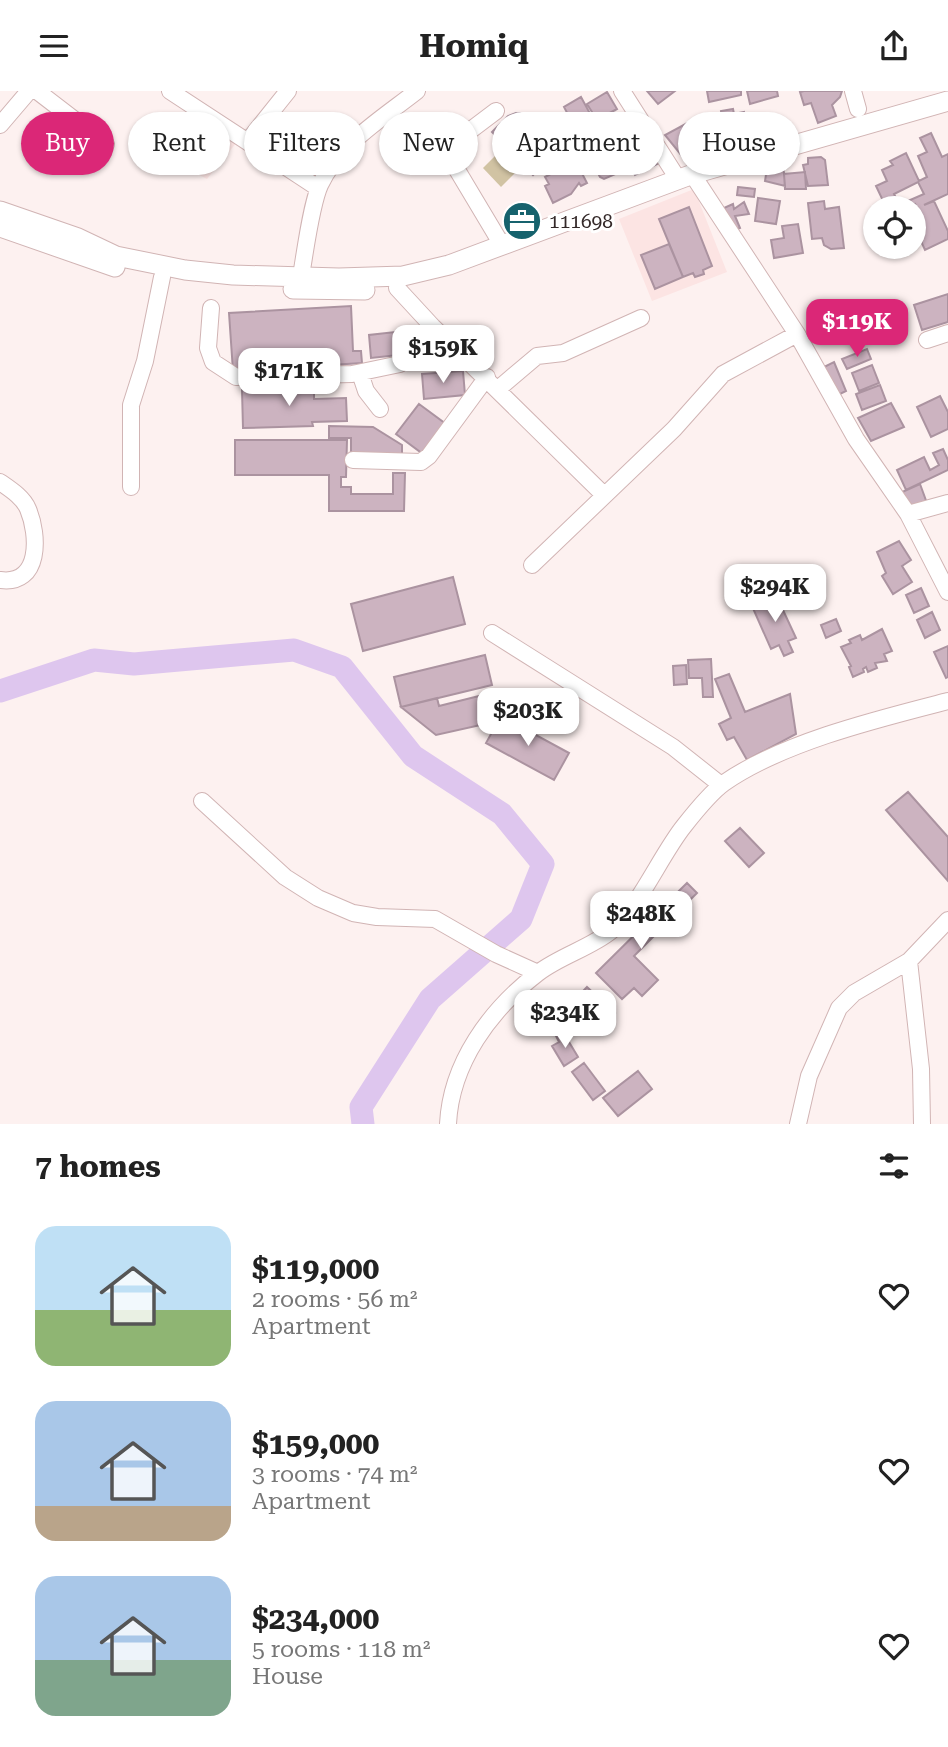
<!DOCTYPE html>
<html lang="en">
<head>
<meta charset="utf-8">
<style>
	:root { --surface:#fff; --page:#f6f6f6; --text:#222; --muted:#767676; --accent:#db2777 }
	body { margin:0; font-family:"Roboto Serif",serif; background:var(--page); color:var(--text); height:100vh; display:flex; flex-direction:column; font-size:26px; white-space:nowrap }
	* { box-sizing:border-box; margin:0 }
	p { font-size:23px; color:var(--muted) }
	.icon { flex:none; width:38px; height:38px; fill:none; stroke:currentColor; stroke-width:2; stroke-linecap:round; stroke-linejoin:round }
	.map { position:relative; height:1033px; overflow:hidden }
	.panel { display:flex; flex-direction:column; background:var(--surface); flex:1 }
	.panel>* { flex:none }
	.hud { position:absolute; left:21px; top:21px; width:906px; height:63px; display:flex; gap:14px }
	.buttons { position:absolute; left:863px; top:105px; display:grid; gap:14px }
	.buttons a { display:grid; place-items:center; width:63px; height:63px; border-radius:50%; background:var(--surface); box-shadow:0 2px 5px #0004; font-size:35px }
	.price { position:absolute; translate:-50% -60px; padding:0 16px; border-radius:14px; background:#fff; color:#222; font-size:23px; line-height:46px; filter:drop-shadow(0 2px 4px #0008) }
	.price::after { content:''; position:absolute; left:50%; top:42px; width:21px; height:16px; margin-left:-10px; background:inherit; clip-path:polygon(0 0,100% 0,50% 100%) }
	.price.active { background:var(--accent); color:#fff }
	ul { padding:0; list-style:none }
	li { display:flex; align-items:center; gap:21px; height:175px; padding:0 35px }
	li span { display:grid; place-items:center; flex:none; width:196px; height:140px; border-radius:21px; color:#555 }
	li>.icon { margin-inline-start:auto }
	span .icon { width:84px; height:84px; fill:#fffc; stroke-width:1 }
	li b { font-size:30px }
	h2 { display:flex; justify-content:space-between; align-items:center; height:84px; padding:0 35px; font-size:30px }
	.tag { padding:0 24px; border-radius:32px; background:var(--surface); box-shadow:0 2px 5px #0004; font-size:24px; line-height:63px }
	.tag.active { background:var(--accent); color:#fff }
	header { display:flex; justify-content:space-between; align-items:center; height:91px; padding:0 35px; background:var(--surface); font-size:32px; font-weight:700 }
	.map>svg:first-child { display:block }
</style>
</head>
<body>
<header><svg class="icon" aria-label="menu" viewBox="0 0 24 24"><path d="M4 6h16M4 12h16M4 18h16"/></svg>Homiq<svg class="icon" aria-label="share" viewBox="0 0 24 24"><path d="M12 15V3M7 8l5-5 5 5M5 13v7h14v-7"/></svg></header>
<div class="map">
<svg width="948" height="1033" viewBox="0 0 948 1033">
	<rect width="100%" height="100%" fill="#fdf1f0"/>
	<path fill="#fce4e3" d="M205,35l32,16 -30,37 -23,-12z
		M694,98l33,83 -75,29 -33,-82z"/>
	<path fill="#d1c3a3" d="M497,63l18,19 -14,14 -18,-19z"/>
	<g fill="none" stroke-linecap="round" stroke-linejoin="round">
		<path stroke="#dec6ee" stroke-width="23" d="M0,600l94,-31 40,4 160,-14 48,17 71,89 89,58 41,50 -22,55 -91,80 -69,108 2,17"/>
	</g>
	<path fill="#ccb3c0" stroke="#ab93a0" stroke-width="2" d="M647,0h28l-17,13z
		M707,0h34v4l-32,7z
		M747,0h30l1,5 -28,8z
		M804,0h38l-2,6 -8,8 4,11 -18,7 -7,-20 -7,2 -4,-13z
		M607,1l10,17 -20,11 -10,-16z
		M581,6l13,24 -18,9 -12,-23z
		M733,18l1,5 10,-2 2,11 -10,2 2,13 -13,2 -4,-29z
		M516,22h4l38,37 -25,25 -15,-15 10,-10 -14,-14 -9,9 -13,-13 16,-16z
		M615,22l7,16 -16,7 -7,-15z
		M693,29l12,31 -19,10 -21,-26z
		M931,42l11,24 6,-3v40l-24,11 10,-4 14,30v8l-23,11 -11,-24v-10l6,-3 -5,-9 -9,4h-14l32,-14 -6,-12 -24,12 3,6 -12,5 -9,-19 11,-5 -5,-11 11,-5 -3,-4 16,-8 13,28 8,-4 -9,-21 9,-4 -7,-14z
		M630,46l7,12 12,-6 10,20 -24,12 -16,-32z
		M618,54l10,20 -1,4 -23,10 -4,-2 -9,-17z
		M572,63l15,29 -6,3 -2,-3 -8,11 -18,9 -8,-17 4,-2 -4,-7 15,-8 -4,-7z
		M821,66l4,3 3,25 -20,1 -5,-21 5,-1v-6z
		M783,72l2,23 -20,-5 2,-13z
		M805,81l1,17h-21l-1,-15z
		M738,96l17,2 -1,8 -17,-2z
		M758,107l22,3 -4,23 -21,-3z
		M824,110l1,8 14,-2 5,41 -13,1 -7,-4 -2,-7 -10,1 -4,-36z
		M744,111l5,12 -14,2 5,12 -5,2 -11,-22 9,-4 1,5z
		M689,116l23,59 -9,4 1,4 -9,3 -2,-4 -10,4 -24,-58z
		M798,133l5,29 -29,5 -3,-18 13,-2 -2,-12z
		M669,153l14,33 -28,12 -14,-34z
		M948,203v28l-26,8 -8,-25z
		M351,215l2,45h8l1,12 -129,8 -4,-58z
		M395,241l3,23 -27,3 -2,-23z
		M867,258l4,10 -24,10 -5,-10z
		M834,271l12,29 -10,5 -12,-29z
		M872,274l7,18 -20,8 -7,-18z
		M463,280l2,24 -41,4 -2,-25z
		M880,294l6,16 -24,9 -6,-16z
		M314,297v11l32,-1 1,23 -35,1 1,4 -70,2 -1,-38z
		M940,305l8,16v17l-17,8 -14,-30z
		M891,312l13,24 -33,14 -13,-23z
		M419,313l27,20 -23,30 -27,-20z
		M329,335l44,1 29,18v9h-51v-16h-22z
		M235,349h112l-1,37h-5v10h10v7h42v-21h12l-1,38h-75v-36h-94z
		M943,358l5,11v10l-42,20 -9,-20 27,-13 6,13 9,-5 -6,-12z
		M920,393l8,22 -15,6 -13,-19z
		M899,450l12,19 -9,6 10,16 -19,12 -11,-18 4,-3 -9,-21z
		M453,486l12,47 -102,27 -12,-47z
		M921,497l8,18 -15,7 -8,-18z
		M776,504l20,43 -8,3 5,11 -9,4 -5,-11 -8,4 -19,-43z
		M932,521l8,18 -15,8 -8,-18z
		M836,528l5,12 -15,7 -5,-13z
		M882,538l10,22 -8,3 3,7 -12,2 2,5 -9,4 -2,-5 -3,2 1,3 -11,5 -4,-10 2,-1 -10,-19 10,-4 -2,-3 11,-5 2,5z
		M948,555v31l-2,1 -12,-26z
		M485,564l7,30 -91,22 -7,-30z
		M711,568l2,38h-10l-1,-19h-13l-1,-18z
		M686,574l1,19 -13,1 -1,-19z
		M729,583l16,38 45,-18 6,40 -49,26 -13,-23 -7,3 -8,-16 12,-6 -16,-39z
		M479,605l6,28 -49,11 -35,-28 36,-9 2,8z
		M501,625l68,37 -15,27 -68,-37z
		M908,701l40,45v44l-62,-71z
		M740,737l24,25 -15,14 -24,-26z
		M687,792l10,10 -63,63 24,24 -16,16 -8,-8 -12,11 -26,-26z
		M587,896l28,26 -17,18 -28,-26z
		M563,941l15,25 -14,9 -12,-20 7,-4 -3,-6z
		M584,972l21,28 -12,9 -21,-28z
		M638,980l14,18 -34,27 -15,-18z"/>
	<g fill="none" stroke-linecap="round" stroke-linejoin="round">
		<g stroke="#d1b4b4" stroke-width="18">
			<path id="minor" d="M37,0l69,53
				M170,0l148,97
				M622,0l56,88
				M853,0l5,18
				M496,20l-45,34 -4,8 55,92
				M0,34l29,-34
				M248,50l40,-50
				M696,89l101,154 59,105 52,75 40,-11
				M301,185c4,-23 10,-71 19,-91 18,-40 64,-68 97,-94
				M397,197l36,39 171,168
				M211,217l-3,40 5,14 23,15 116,-3 48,-10 33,-37
				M927,249l21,-7
				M360,282l6,18 14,18
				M498,298l39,-33 26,-3 78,-35
				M353,369l68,2 8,-6 58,-79
				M0,391c10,7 23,15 28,27 11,26 13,77 -28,71
				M131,396v-82l14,-44 17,-84
				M908,423l40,78
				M532,474l142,-136 49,-55 74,-40
				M492,542l181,114 48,38
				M202,710l83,76 33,21 35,15 24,4 58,2 61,35 42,19
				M909,870l12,108 1,55
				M448,1033c3,-61 42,-114 90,-151 22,-17 52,-25 73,-42 25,-19 51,-78 73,-105 11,-14 26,-33 40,-43 59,-41 154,-64 224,-82
				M798,1033l11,-48 30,-68 15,-15 55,-32 39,-41"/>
		</g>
		<g stroke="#d1b4b4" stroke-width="21">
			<path id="major" d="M0,120l78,27 38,18 69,14 48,5 106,3 64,-2 46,-11 244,-91 255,-73
				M0,136l115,40
				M293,198l72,1"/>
		</g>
		<use href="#minor" stroke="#fff" stroke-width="16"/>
		<use href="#major" stroke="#fff" stroke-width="19"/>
	</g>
	<defs>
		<g id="office-disc" transform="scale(2.0125)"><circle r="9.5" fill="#16626d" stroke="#fff"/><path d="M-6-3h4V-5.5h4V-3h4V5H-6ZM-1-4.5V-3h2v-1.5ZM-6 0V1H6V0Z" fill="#fff"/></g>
	</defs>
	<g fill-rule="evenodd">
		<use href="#office-disc" x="522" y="130"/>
	</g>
	<g text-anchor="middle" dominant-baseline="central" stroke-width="6" stroke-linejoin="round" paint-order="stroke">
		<g font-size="19" fill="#342929" stroke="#fff" text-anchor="start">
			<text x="549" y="130">111698</text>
		</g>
	</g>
</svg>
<div class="buttons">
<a><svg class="icon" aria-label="locate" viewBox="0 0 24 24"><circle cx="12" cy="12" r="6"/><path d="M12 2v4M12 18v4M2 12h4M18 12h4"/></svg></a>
</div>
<b class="price active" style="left:857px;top:268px">$119K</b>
<b class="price" style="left:443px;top:294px">$159K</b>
<b class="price" style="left:289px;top:317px">$171K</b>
<b class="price" style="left:775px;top:533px">$294K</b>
<b class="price" style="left:528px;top:657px">$203K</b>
<b class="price" style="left:641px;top:860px">$248K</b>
<b class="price" style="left:565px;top:959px">$234K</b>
<div class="hud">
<a class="tag active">Buy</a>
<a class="tag">Rent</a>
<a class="tag">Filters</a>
<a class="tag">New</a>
<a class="tag">Apartment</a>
<a class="tag">House</a>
</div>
</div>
<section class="panel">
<h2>7 homes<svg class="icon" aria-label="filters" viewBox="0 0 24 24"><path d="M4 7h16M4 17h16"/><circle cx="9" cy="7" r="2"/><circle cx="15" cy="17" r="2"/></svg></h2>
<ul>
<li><span style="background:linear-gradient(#bfe0f5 60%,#8fb573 0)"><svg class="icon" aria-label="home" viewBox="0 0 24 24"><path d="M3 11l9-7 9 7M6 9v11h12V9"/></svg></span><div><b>$119,000</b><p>2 rooms · 56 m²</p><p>Apartment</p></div><svg class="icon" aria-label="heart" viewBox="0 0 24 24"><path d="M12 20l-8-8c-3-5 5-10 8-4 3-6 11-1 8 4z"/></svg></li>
<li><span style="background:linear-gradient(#a9c7e8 75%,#b9a48a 0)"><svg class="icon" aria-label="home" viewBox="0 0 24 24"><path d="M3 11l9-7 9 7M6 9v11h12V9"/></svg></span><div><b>$159,000</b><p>3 rooms · 74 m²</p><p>Apartment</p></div><svg class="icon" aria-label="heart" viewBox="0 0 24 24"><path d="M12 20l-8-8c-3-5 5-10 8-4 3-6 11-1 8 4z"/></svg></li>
<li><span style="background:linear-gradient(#a9c7e8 60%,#7fa58c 0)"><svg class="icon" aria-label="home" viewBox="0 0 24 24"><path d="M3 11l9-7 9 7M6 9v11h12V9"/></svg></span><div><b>$234,000</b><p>5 rooms · 118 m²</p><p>House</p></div><svg class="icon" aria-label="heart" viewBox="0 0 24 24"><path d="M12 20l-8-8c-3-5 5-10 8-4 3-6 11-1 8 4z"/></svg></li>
</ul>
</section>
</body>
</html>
